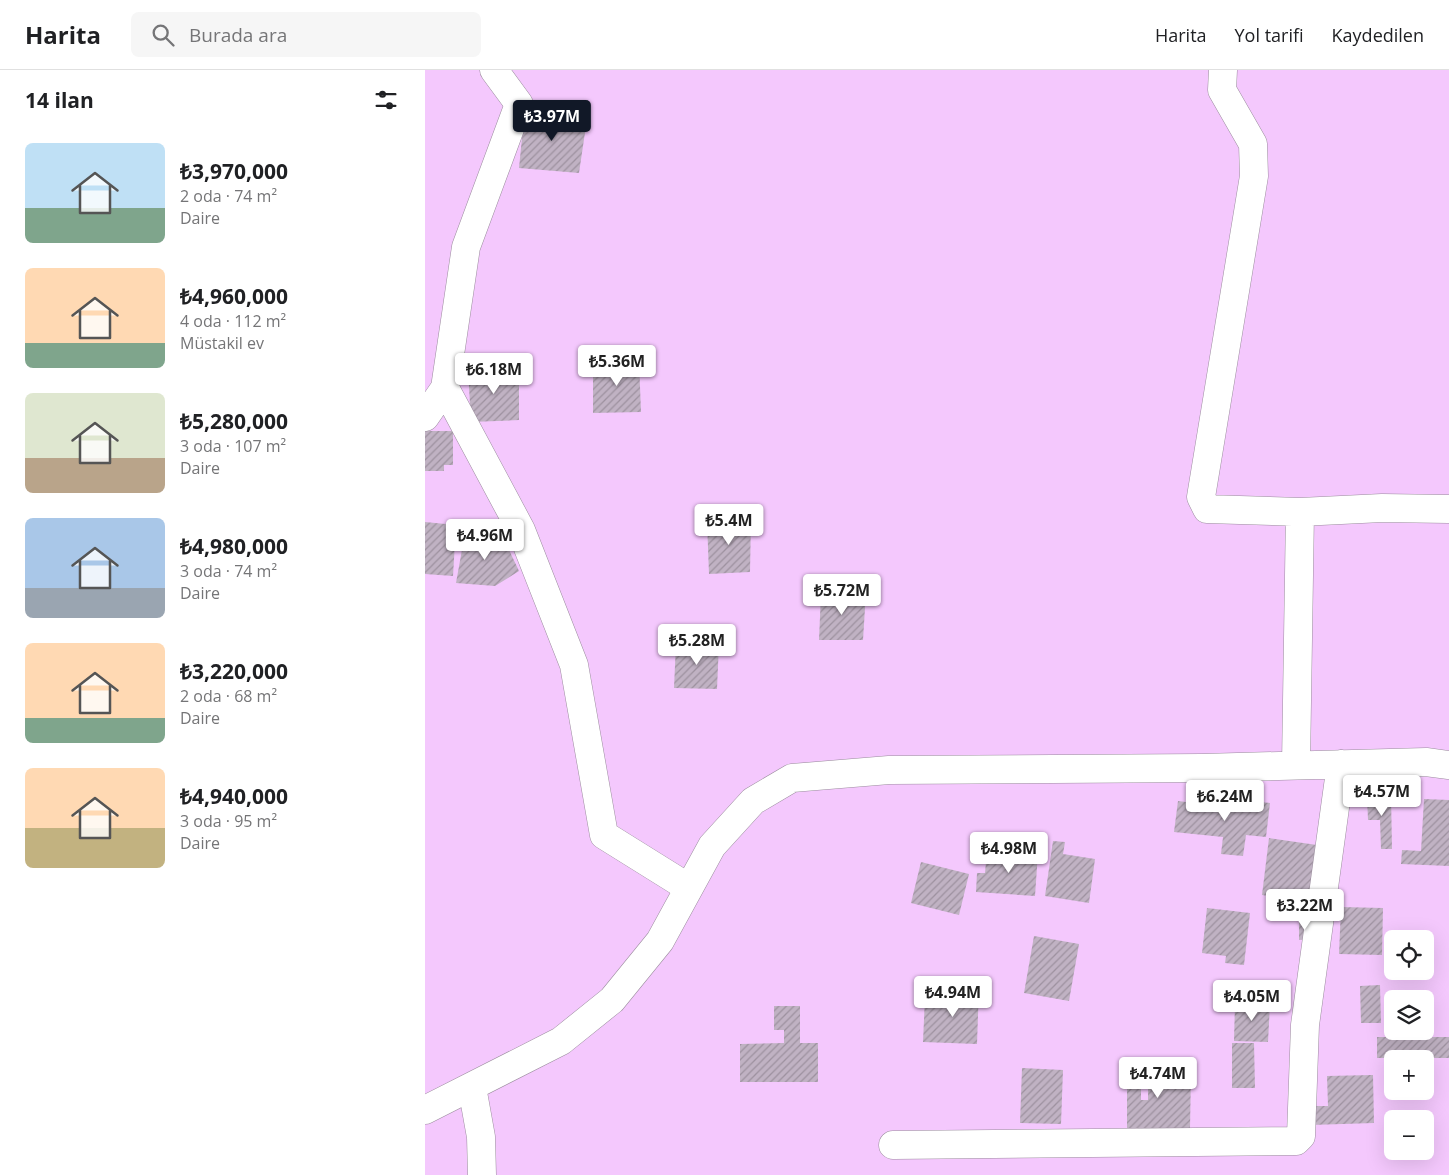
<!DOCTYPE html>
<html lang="tr">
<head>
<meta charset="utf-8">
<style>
	:root { --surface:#fff; --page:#f6f6f6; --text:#202124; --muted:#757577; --line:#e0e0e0; --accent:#111827 }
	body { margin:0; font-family:"Open Sans",sans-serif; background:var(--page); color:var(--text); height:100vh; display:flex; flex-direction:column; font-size:19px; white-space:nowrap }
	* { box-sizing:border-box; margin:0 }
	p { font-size:16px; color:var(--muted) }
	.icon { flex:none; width:28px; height:28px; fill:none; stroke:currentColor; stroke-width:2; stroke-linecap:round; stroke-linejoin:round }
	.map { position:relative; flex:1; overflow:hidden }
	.panel { display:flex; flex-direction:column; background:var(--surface); width:425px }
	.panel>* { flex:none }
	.tools { position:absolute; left:959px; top:860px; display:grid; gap:10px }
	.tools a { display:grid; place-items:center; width:50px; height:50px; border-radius:8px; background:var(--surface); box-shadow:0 5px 20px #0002; font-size:25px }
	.price { position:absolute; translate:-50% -42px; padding:0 11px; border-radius:5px; background:#fff; color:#222; font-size:16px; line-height:32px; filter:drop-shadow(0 1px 2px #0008) }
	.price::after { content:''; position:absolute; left:50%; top:30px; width:15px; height:11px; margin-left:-8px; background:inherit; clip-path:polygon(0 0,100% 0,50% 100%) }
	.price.active { background:var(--accent); color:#fff }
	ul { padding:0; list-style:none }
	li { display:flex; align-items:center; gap:15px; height:125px; padding:0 25px }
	li span { display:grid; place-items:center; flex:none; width:140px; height:100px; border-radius:8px; color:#555 }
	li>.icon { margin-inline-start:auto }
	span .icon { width:60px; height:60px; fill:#fffc; stroke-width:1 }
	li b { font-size:21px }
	h2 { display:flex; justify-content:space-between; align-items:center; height:60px; padding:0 25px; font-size:21px }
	header { display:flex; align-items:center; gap:30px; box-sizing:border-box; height:70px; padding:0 25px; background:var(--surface); border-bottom:1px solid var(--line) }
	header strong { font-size:24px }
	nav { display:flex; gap:28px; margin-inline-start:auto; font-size:18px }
	.search { width:350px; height:45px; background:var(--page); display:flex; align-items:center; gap:12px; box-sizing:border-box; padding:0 18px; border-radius:8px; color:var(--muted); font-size:19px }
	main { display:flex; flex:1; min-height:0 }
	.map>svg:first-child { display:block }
</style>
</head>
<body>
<header>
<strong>Harita</strong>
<div class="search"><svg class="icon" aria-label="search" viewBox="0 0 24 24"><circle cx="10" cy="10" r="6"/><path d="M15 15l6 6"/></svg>Burada ara</div>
<nav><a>Harita</a><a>Yol tarifi</a><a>Kaydedilen</a></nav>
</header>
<main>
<section class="panel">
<h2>14 ilan<svg class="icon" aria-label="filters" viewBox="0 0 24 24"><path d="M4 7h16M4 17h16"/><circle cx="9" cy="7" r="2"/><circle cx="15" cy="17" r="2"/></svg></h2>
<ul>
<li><span style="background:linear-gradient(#bfe0f5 65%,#7fa58c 0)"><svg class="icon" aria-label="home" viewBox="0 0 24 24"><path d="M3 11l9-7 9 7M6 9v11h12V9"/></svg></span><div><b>₺3,970,000</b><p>2 oda · 74 m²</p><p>Daire</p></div></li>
<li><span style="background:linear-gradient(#ffd9b3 75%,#7fa58c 0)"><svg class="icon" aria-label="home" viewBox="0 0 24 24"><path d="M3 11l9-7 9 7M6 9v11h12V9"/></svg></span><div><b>₺4,960,000</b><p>4 oda · 112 m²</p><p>Müstakil ev</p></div></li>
<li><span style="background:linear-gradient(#dfe7d0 65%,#b9a48a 0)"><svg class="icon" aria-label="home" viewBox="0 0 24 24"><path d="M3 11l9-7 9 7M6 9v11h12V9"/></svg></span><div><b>₺5,280,000</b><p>3 oda · 107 m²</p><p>Daire</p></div></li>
<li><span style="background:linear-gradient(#a9c7e8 70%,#9aa5b1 0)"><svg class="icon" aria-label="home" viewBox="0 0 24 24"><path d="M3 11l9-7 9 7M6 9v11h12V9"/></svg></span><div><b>₺4,980,000</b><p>3 oda · 74 m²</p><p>Daire</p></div></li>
<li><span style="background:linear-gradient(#ffd9b3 75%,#7fa58c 0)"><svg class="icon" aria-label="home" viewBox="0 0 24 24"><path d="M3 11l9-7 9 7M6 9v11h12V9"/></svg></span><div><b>₺3,220,000</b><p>2 oda · 68 m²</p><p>Daire</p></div></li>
<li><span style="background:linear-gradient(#ffd9b3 60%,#c2b280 0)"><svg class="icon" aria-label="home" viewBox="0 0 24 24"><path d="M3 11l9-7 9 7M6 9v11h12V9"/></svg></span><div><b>₺4,940,000</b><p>3 oda · 95 m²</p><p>Daire</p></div></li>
</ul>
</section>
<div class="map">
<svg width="1024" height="1105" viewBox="0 0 1024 1105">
	<defs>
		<pattern id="building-hatch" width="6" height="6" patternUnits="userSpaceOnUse" patternTransform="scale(1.25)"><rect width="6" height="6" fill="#c0b2c3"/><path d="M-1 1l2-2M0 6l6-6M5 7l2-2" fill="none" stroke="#9d919f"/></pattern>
	</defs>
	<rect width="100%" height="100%" fill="#fcedff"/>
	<path fill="#f4c8fd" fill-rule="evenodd" d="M0,0h1024v1105h-1024zM968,869h32v32h-32zM968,929h32v32h-32zM968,989h32v32h-32zM968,1049h32v32h-32z"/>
	<path fill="url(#building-hatch)" d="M100,38l62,11 -8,54 -60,-5z
		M214,291l2,51 -48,1v-50z
		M94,299v51l-48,2 -3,-52z
		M0,361h28v34h-9v6h-19z
		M326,449l-1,53 -41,2 -2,-53z
		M0,452l31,3 -3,51 -28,-2z
		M40,463l38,4 16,34 -24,15 -39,-3z
		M441,522l-3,48h-44l2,-47z
		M251,573h43l-2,46 -43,-1z
		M966,725l1,54h-11l-1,-29h-12l-1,-24z
		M802,728l43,5 -4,34 -20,-2 -3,21 -22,-2 2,-17 -49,-5 4,-31 48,6z
		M999,729l25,1v66l-48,-2 1,-14 19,1z
		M844,768l55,8 -8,57 -54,-8z
		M628,771l12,1 -2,12 32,5 -6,44 -44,-7z
		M562,780l51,3 -3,43 -59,-4 1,-19h8z
		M496,792l48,12 -10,41 -48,-12z
		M916,837l42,1 -1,47 -43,-1z
		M782,838l43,5 -6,52 -19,-2 1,-7 -24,-3z
		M874,852h13v17l-13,1z
		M609,866l45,8 -10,57 -45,-8z
		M955,915l1,38h-20l-1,-37z
		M532,917h22l-2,57 -54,-2 2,-45 32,1z
		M810,933l35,1 -2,38 -34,-1z
		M349,936h26v37h18v39h-78v-38l44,-1v-13h-10z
		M952,967h72v21h-72z
		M807,973h22l1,45h-23z
		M702,989l14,1v40h7v-28h43l-1,56h-63z
		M597,998l41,2 -2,54 -41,-1z
		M948,1005l1,48 -63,2v-19h17l-1,-30z"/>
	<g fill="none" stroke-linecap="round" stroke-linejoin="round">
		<g stroke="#9b8d9e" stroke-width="29">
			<path id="minor" d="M798,0l-1,20 31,54 1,32 -53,321 6,12 93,3 82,-4 67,1
				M20,318l76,142 53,135 30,170 85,53
				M0,347l20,-29 21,-141 53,-143 -25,-34
				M871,695l4,-253
				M47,1017l9,50 1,38
				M0,1040l136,-69 51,-41 48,-59 52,-95 41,-45 39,-23 97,-8 313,-2 224,-6 23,3
				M468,1075l403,-4 5,-5 4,-111 36,-261"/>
		</g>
		<use href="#minor" stroke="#fff" stroke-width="28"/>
	</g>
</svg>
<div class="tools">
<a><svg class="icon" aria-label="locate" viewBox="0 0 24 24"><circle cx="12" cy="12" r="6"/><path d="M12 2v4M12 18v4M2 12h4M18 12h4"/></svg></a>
<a><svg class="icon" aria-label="layers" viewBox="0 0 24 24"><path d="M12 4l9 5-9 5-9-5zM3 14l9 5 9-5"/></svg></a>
<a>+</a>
<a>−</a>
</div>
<b class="price active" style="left:127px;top:72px">₺3.97M</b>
<b class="price" style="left:192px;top:317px">₺5.36M</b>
<b class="price" style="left:69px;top:325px">₺6.18M</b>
<b class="price" style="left:304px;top:476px">₺5.4M</b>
<b class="price" style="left:60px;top:491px">₺4.96M</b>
<b class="price" style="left:417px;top:546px">₺5.72M</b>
<b class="price" style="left:272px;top:596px">₺5.28M</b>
<b class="price" style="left:957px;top:747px">₺4.57M</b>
<b class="price" style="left:800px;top:752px">₺6.24M</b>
<b class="price" style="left:584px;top:804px">₺4.98M</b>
<b class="price" style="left:880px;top:861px">₺3.22M</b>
<b class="price" style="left:528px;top:948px">₺4.94M</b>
<b class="price" style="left:827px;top:952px">₺4.05M</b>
<b class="price" style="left:733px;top:1029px">₺4.74M</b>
</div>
</main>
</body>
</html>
